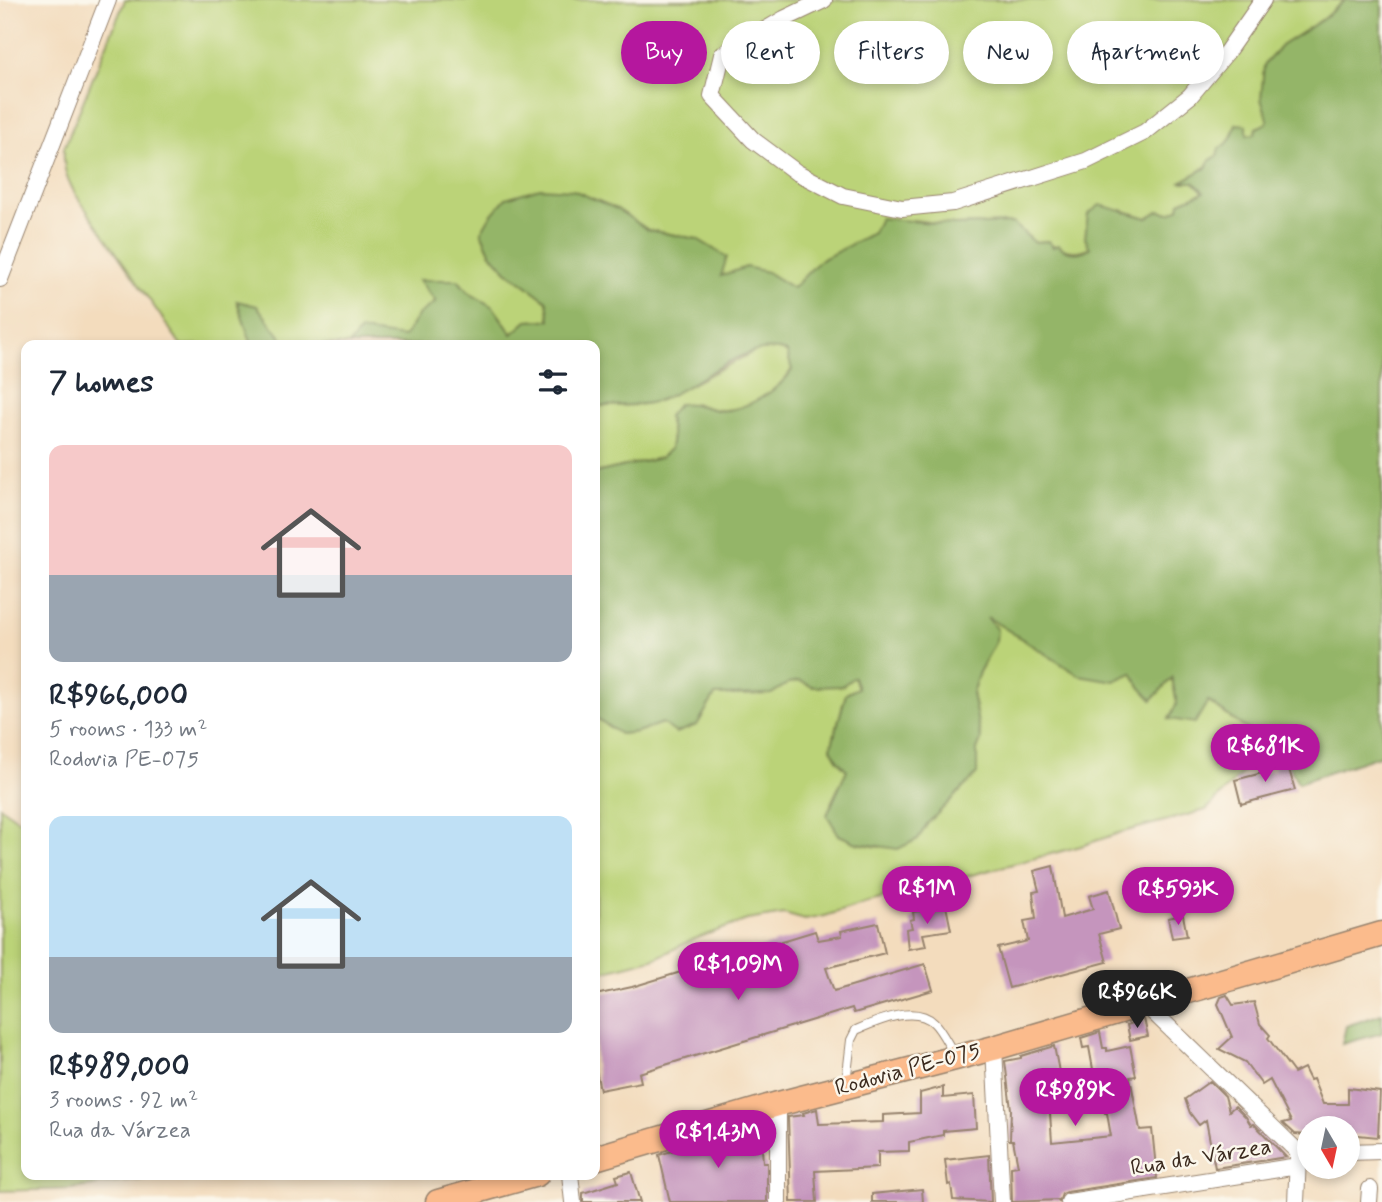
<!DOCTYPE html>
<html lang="en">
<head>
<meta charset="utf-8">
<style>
	:root { --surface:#fff; --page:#f6f6f7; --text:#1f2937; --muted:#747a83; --accent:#b5179e }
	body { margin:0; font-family:Mynerve,sans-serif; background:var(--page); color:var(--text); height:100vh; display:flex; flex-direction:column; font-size:26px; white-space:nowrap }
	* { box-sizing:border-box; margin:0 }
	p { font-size:23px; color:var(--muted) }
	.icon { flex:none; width:38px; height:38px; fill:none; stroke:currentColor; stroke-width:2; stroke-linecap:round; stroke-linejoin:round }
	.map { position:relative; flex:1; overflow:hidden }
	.details { position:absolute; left:21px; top:340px; width:579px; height:840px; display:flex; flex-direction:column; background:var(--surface); border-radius:14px; box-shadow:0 4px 10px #0003 }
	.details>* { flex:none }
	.hud { position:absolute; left:621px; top:21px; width:654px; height:63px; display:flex; gap:14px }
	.needle { width:46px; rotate:171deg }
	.controls { position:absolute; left:1297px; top:1116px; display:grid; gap:14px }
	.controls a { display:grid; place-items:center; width:63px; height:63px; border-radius:50%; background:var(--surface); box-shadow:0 4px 10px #0003; font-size:35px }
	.price { position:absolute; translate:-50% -60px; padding:0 16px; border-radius:24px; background:var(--accent); color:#fff; font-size:23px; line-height:46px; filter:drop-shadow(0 2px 4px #0008) }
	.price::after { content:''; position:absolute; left:50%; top:42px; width:21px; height:16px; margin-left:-10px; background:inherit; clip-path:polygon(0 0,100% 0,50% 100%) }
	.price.selected { background:#222; color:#fff }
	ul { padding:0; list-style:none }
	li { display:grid; align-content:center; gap:14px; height:371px; padding:0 28px }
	li span { display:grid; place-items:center; height:217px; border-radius:14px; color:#555 }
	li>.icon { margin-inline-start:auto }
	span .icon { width:126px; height:126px; fill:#fffc; stroke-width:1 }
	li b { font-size:30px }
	h2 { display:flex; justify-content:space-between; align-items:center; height:84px; padding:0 28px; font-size:30px }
	.tag { padding:0 24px; border-radius:32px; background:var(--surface); box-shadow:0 4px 10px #0003; font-size:24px; line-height:63px }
	.tag.selected { background:var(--accent); color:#fff }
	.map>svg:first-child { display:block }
</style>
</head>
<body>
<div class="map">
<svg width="1382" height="1202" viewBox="0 0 1382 1202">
	<rect width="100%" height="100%" fill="#fbf7ec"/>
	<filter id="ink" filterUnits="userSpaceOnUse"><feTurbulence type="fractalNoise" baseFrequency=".0143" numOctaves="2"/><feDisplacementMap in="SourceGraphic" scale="14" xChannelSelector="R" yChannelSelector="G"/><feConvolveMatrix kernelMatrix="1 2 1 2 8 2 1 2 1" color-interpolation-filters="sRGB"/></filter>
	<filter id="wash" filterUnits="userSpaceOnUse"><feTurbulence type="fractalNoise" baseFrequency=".00686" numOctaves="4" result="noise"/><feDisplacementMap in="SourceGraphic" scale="28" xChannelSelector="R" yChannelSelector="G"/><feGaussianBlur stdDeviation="1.57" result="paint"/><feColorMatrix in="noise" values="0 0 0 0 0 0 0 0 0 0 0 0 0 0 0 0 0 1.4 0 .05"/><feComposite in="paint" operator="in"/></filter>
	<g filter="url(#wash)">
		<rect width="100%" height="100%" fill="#f3dcbd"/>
		<path fill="#bbd378" stroke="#7b7e4b" stroke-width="2" d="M125,0h1220l-22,19 -42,27 -20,53 7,20 -2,5 -10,4 -1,6 -9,1 -10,-11c-7,28 -30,45 -54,58h12l10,10 -24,10v6l-10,5 -11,-2 -12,7 -25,-8c-18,22 -29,49 -60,39 -7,-2 -10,-2 -14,-8l-14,1 -21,-19 -59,2 -41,-5 -40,13 -53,28 -27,27 -26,-16 -47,5 -23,-38 -49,-9 -31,-21 -136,23 10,22 16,17 40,30 3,19 -23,1 -14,13 -20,-27 -24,-14 -11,-13h-38l17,22 -18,12 -15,24 -44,-7 -11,14h-62l-14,-17 -36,-26 15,43h-71l-105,-150c-10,-17 -13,-27 -12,-47z
			M773,348l14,4 5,17c-13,22 -45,42 -71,41 -9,0 -18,-4 -27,-7l-26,13 4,20 -2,13 -10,9 -65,15v-67l63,-5 97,-50z
			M985,615l94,60 53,-2 9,15 31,-10 5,25 -8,16 38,-18 56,40 -14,25 -43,44 -87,23 -38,13 -216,57 -40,13 -20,4 -21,-6 -37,6 -55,20 -36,18 -61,16v-257l25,17 17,-2 25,-9 35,2 18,-30 56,-1 18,-11 11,-2 13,6 41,-10 4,11 -12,6 -15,54 7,13 9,9 -16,33 8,32 18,8 21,4 40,-8 9,-15 50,-51v-23l4,-10 -9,-47 7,-21 12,-22z
			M0,807l26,18v349h131l-11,5 -78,10 -68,2z"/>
		<path fill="#94b568" stroke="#687043" stroke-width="2" d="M1345,0h37v755l-84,28 -26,-50 -9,8 -55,-40 -13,22 -26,-4 8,-16 -5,-25 -20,22 -11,-12 -9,-15 -18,8 -35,-6 -92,-58 10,13 -1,11 -17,31 -7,21 9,47 -4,10v24l-50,50 -9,15 -20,10 -41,-6 -18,-8 -12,-20 20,-45 -9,-9 -7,-13 15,-54 12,-6 -4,-11 -12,9 -29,1 -13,-6 -11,2 -18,11 -56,1 -18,30 -21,8 -14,-10 -25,9 -17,2 -25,-17v-244l65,-15 10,-9 2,-13 -4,-20 10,-12c18,-2 22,3 38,6 25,4 64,-20 76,-40l-5,-18c-46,-14 -89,36 -130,49 -18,6 -41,4 -60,5h-2v-61h-246l11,-14 44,6 15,-23 17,-12 -17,-22h39l11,13 24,14 19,27 15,-13 23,-1 -3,-19 -40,-30 -16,-17 -10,-22 10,-17 15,-17 34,-10 33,2 44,19 31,21 49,9 30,18 -6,19 25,-9 21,5 26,16 26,-27 54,-28 7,-15 74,7 59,-2 21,19 14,-1 5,6 6,-2c9,10 21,9 31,3l-5,-10 3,-24 12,-9 47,13 12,-7 11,2 9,-5 1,-6 24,-10 -10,-10h-14l26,-14 3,-7 8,-5 2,-8c11,-3 14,-14 17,-24l11,1v10l8,-1 1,-6 10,-4 2,-5 -7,-20 3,-34 17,-19 42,-27z
			M237,301l20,5 30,39h-35z
			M1382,1014v19l-40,11 4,-18z"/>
		<g id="blocks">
			<path fill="#c595bd" d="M1287,762l8,28 -54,14 -6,-24 39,-10 -1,-4z
				M1053,866l9,52 31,-9 -4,-13 20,-6 10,39 -20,5 8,28 -98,26 -11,-40 30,-7 -4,-20 12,-2 -3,-27 6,-1 -5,-20z
				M946,906l5,24 -28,4 3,12 -18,3 -2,-20 6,-1 -2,-8 4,-1 -1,-7z
				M1183,915l4,21 -15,2 -4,-20z
				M878,923l7,30 -59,15 8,23 91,-27 8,26 -79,23 -2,-5 -213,65 2,9 -41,8 -5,-24v-71l37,-8 183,-56 3,9 24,-4 -1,-5z
				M1227,995l6,10 21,-3 6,22 10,11 -2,3 26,35 10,-5 6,12 3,-1 10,25h25v-16l32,4 -2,45 -30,-3v-5h-39v6l-14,-1 -12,-11 8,-2 -21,-41 -8,5 -17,-23 -26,-13 13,-12 -14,-33 3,-7z
				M1144,1019l4,17 -18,4 -3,-15z
				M1100,1032l3,16h4v3l23,-5 6,30 -6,1 10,53 12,-1 5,49 -90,14 -5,2 -3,8 -2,-2 -45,2 -1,-35 7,-1 -5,-26h-3l1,-31 -6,-48 16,-3v-2l33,-10 10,51 -15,2 3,43 59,-6 -4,-23h-2l-4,-16h-3l-9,-50 -6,1 -2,-10z
				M1210,1081l15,15 4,15 6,-5 11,11 5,8 3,-1 32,33 -71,11 -9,-48 -7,5 -9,-12 -5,-14z
				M943,1087v11l31,-3 2,33 -33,3v4l-34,7v9l-31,1v16l-63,3 2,31h-26l-3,-85 16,-2 -1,-2 14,-4 2,15 64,-2v-7l37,-2v-20z
				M762,1124l2,9 -3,1 2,29h4v39h-97l-11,-47 36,-11 29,-2 -1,-6z
				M989,1155l2,47 -38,-2 -2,-16 -3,1 -3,-25z
				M631,1172l9,30h-57v-9l35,-11 -2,-6z
				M922,1189l1,13h-51v-8z"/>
		</g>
	</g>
	<g filter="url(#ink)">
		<use href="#blocks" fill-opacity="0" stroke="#97836e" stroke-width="2"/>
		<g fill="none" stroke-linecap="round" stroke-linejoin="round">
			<g stroke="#97836e" stroke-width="10">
				<path id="service" d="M846,1083l5,-43 5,-10c21,-9 59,-26 78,-7 8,8 14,22 21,32"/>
			</g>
			<g stroke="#97836e" stroke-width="18">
				<path id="minor" d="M824,0l-40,19 -62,36 -10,41 41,44 43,32 47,24 59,12 51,-5 133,-42 59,-29 45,-36 36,-43 37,-53
					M0,279l108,-279
					M1145,1004l153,148
					M994,1048l8,154
					M778,1104v98
					M1348,1152l34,-1
					M570,1174l3,28
					M1069,1202l229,-36
					M1296,1202l2,-44
					M1369,1202l1,-13"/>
			</g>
			<g stroke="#97836e" stroke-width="27">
				<path id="primary" d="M595,1158l183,-54 216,-56 388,-114
					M438,1202l99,-28"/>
			</g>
			<use href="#service" stroke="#fff" stroke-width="8"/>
			<use href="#minor" stroke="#fff" stroke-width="16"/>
			<use href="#primary" stroke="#fbbb8c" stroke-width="24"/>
		</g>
	</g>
	<g text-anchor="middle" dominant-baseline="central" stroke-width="5" stroke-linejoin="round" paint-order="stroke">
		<g font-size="23" fill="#3b2a1e" stroke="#fbf7ec">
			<text transform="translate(908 1070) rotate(-15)">Rodovia PE-075</text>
			<text transform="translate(1201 1158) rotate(-9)">Rua da Várzea</text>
		</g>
	</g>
</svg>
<div class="controls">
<a><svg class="needle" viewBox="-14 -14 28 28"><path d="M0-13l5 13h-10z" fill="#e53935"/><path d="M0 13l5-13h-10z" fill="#747a83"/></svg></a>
</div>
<b class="price" style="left:1265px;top:784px">R$681K</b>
<b class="price" style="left:927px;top:926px">R$1M</b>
<b class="price" style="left:1178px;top:927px">R$593K</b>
<b class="price" style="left:738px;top:1002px">R$1.09M</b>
<b class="price selected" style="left:1137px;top:1030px">R$966K</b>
<b class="price" style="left:1075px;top:1128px">R$989K</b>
<b class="price" style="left:718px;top:1170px">R$1.43M</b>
<div class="hud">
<a class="tag selected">Buy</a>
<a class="tag">Rent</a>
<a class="tag">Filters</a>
<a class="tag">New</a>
<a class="tag">Apartment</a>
</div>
<section class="details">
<h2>7 homes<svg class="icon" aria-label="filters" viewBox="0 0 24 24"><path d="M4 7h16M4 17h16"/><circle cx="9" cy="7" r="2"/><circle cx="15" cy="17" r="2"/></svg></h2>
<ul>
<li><span style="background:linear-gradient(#f6c9c9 60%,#9aa5b1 0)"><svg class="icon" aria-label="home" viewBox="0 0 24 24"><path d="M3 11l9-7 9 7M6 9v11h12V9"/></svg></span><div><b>R$966,000</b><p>5 rooms · 133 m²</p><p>Rodovia PE-075</p></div></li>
<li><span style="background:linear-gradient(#bfe0f5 65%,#9aa5b1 0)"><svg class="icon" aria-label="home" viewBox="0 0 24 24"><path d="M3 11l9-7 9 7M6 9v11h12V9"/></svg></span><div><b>R$989,000</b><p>3 rooms · 92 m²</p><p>Rua da Várzea</p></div></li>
</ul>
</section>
</div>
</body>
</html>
